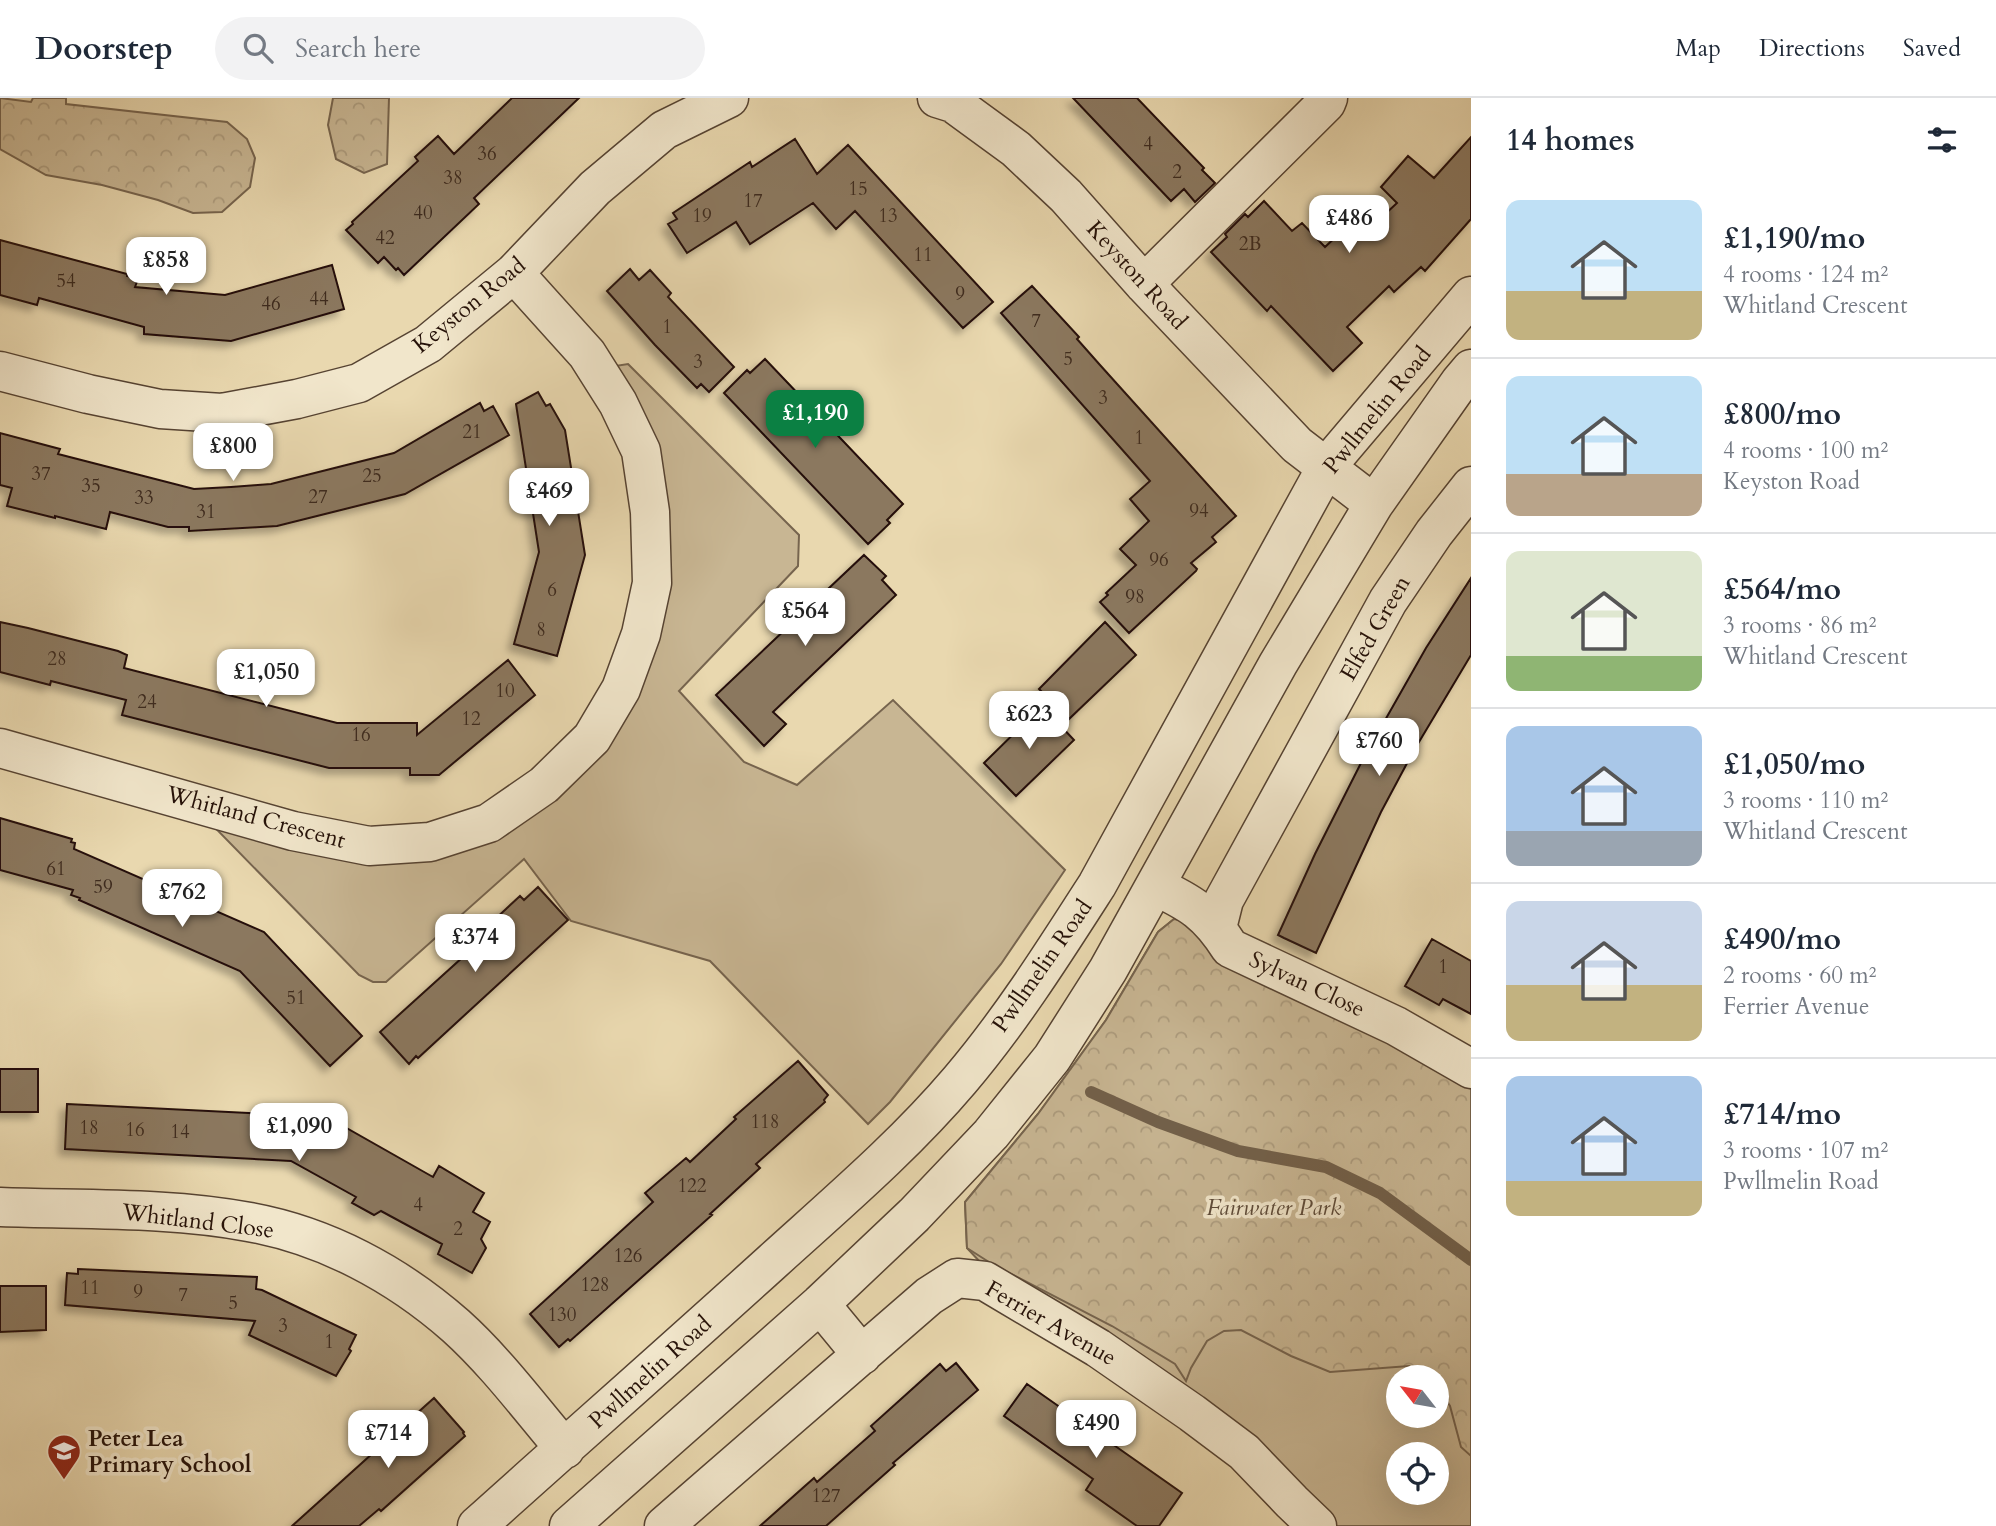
<!DOCTYPE html>
<html lang="en">
<head>
<meta charset="utf-8">
<style>
	:root { --surface:#fff; --page:#f2f2f3; --text:#1f2937; --muted:#747a83; --line:#e0e1e3; --accent:#0b8043 }
	body { margin:0; font-family:Cardo,serif; background:var(--page); color:var(--text); height:100vh; display:flex; flex-direction:column; font-size:26px; white-space:nowrap }
	* { box-sizing:border-box; margin:0 }
	p { font-size:23px; color:var(--muted) }
	.icon { flex:none; width:38px; height:38px; fill:none; stroke:currentColor; stroke-width:2; stroke-linecap:round; stroke-linejoin:round }
	.map { position:relative; flex:1; overflow:hidden }
	.sheet { display:flex; flex-direction:column; background:var(--surface); width:525px }
	.sheet>* { flex:none }
	.needle { width:46px; rotate:301deg }
	.fabs { position:absolute; left:1386px; top:1267px; display:grid; gap:14px }
	.fabs a { display:grid; place-items:center; width:63px; height:63px; border-radius:50%; background:var(--surface); box-shadow:0 7px 28px #0002; font-size:35px }
	.price { position:absolute; translate:-50% -60px; padding:0 16px; border-radius:14px; background:#fff; color:#222; font-size:23px; line-height:46px; filter:drop-shadow(0 2px 4px #0008) }
	.price::after { content:''; position:absolute; left:50%; top:42px; width:21px; height:16px; margin-left:-10px; background:inherit; clip-path:polygon(0 0,100% 0,50% 100%) }
	.price.current { background:var(--accent); color:#fff }
	ul { padding:0; list-style:none }
	li { display:flex; align-items:center; gap:21px; height:175px; padding:0 35px }
	li+li { border-top:2px solid var(--line) }
	li span { display:grid; place-items:center; flex:none; width:196px; height:140px; border-radius:14px; color:#555 }
	li>.icon { margin-inline-start:auto }
	span .icon { width:84px; height:84px; fill:#fffc; stroke-width:1 }
	li b { font-size:30px }
	h2 { display:flex; justify-content:space-between; align-items:center; height:84px; padding:0 35px; font-size:30px }
	header { display:flex; align-items:center; gap:42px; box-sizing:border-box; height:98px; padding:0 35px; background:var(--surface); border-bottom:2px solid var(--line) }
	header strong { font-size:33px }
	nav { display:flex; gap:38px; margin-inline-start:auto; font-size:24px }
	.search { width:490px; height:63px; background:var(--page); display:flex; align-items:center; gap:18px; box-sizing:border-box; padding:0 24px; border-radius:38px; color:var(--muted); font-size:26px }
	main { display:flex; flex:1; min-height:0 }
	.map>svg:first-child { display:block }
</style>
</head>
<body>
<header>
<strong>Doorstep</strong>
<div class="search"><svg class="icon" aria-label="search" viewBox="0 0 24 24"><circle cx="10" cy="10" r="6"/><path d="M15 15l6 6"/></svg>Search here</div>
<nav><a>Map</a><a>Directions</a><a>Saved</a></nav>
</header>
<main>
<div class="map">
<svg width="1471" height="1428" viewBox="0 0 1471 1428">
	<defs>
		<pattern id="forest-crowns" width="20" height="18" patternUnits="userSpaceOnUse" patternTransform="scale(1.75)"><rect width="20" height="18" fill="#c8b693"/><path d="M2 6a3 3 0 1 1 6 0M12 15a3 3 0 1 1 6 0" fill="none" stroke="#ac9b7d"/></pattern>
		<filter id="shadow"><feDropShadow dx="-6" dy="6" stdDeviation="3.5" flood-color="#0004"/></filter>
	</defs>
	<rect width="100%" height="100%" fill="#e9d8af"/>
	<filter id="stains"><feTurbulence type="fractalNoise" baseFrequency=".00286" numOctaves="4"/><feColorMatrix values="0 0 0 0 .2 0 0 0 0 .09 0 0 0 0 .02 0 0 0 .5 -.17"/></filter>
	<radialGradient id="worn" r=".72"><stop offset=".6" stop-color="#630" stop-opacity="0"/><stop offset="1" stop-color="#630" stop-opacity=".3"/></radialGradient>
	<path fill="#c8b693" stroke="#76644e" stroke-width="2" fill-rule="evenodd" d="M628,266l171,171 -1,31 -119,125 65,71 53,23 96,-85 172,170 -64,94 -111,138 -22,22 -158,-163 -139,-40 -47,-62 -138,123h-13l-14,-7 -171,-175 105,31 196,-8 132,-134 29,-177 -54,-143z
		M1174,821l19,18 278,152v437h-154l-336,-263 -14,-15 -2,-46 73,-88 68,-94 52,-88zM1398,1279h39v39h-39zM1398,1356h39v39h-39z"/>
	<path fill="url(#forest-crowns)" stroke="#76644e" stroke-width="2" d="M0,0l31,4 2,-4h33v6l161,18 20,17 8,19 -5,29 -28,25 -29,1 -35,-13 -56,-15 -56,-10 -46,-26z
		M333,0h56l-2,66 -23,9 -28,-14 -8,-34z
		M1174,821l43,9 254,141v387l-10,-9 -11,-41 -13,-20v-9h-9l-19,-11 -79,6 -39,-16 -50,-26 -17,1 -17,10 -16,27 -5,13 -11,-17 -63,-38 -120,-62 -25,-16 -2,-46 73,-88 68,-94 52,-88z"/>
	<g fill="none" stroke-linecap="round" stroke-linejoin="round">
		<path stroke="#72604a" stroke-width="12" d="M1091,994l67,30 80,29 88,16 54,26 91,67"/>
	</g>
	<path fill="#8b785f" stroke="#251108" stroke-width="2" filter="url(#shadow)" d="M512,0h67l-105,100 5,6 -75,71 -6,-7 -2,2 -12,-13 -6,6 -32,-33 7,-6 -1,-2 66,-61 -3,-4 23,-21 16,18z
		M1073,0h64l67,70 -2,2 13,13 -20,19 -11,-13 -13,12z
		M1471,39v82l-46,52 -4,-4 -27,25 -5,-6 -42,41 15,16 -29,28 -62,-65 -4,5 -56,-59 16,-15 -2,-3 20,-20 3,3 16,-16 28,30 10,-8 23,24 15,-14 12,12 45,-42 -16,-16 27,-31 26,22z
		M795,41l22,35 31,-29 145,157 -30,26 -108,-117 -19,18 -23,-26 -63,41 -14,-22 -49,31 -19,-29 9,-5 -4,-6 77,-51 2,5z
		M0,142l127,34v2l11,3 -3,8 90,8 107,-30 12,44 -113,32 -87,-7v-7l-105,-29 -2,7 -37,-10z
		M630,171l9,11 11,-10 21,23 -3,4 66,70 -25,25 -8,-8 -4,4 -42,-43 -48,-54z
		M1032,188l47,51 -2,2 23,26 136,151 -24,21 4,5 -25,21 6,6 -1,2 -67,62 -29,-31 8,-7 -2,-2 30,-28 -16,-16 29,-28 -19,-22 20,-18 -149,-168z
		M765,261l138,145 -16,16 3,3 -22,21 -144,-151 23,-23 3,3z
		M538,294l8,14 4,-2 15,26 20,125 -28,101 -43,-12 25,-92 -23,-148z
		M480,305l4,8 9,-5 16,29 -104,59 -128,32 -88,5v-4h-21l-58,-15 -4,17 -51,-13v2l-48,-12 5,-18 -12,-3v-52l60,16 -2,5 136,35 37,-2 40,-3 123,-31z
		M864,457l22,21 -4,4 14,15 -123,117 13,12 -22,22 -48,-51z
		M1471,480v77l-58,97 -32,60 -65,141 -32,-15 -6,-3 37,-81 48,-95 63,-111z
		M0,524l28,6 90,23 9,4 -3,13 213,55h80v12l91,-75 27,35 -96,80h-29v-7h-81l-207,-53 4,-15 -75,-19 -1,4 -50,-13z
		M1105,524l31,33 -67,64 -30,-30z
		M1042,608l32,34 -58,56 -32,-33z
		M0,720l72,21 -1,3 4,1 -1,6 190,83 98,104 -32,30 -90,-95 -161,-71 1,-2 -9,-3 2,-5 -73,-20z
		M538,789l30,33 -150,138 -2,-2 -7,8 -29,-32 84,-76 3,-4 -3,-4 56,-52 4,4z
		M1432,841l39,22v53l-28,-15 -4,6 -34,-19z
		M798,963l30,34 -4,5 1,2 -69,62 4,4 -50,46 2,1 -142,126 -2,-2 -9,8 -29,-33 123,-112 -8,-9 41,-35 4,4 46,-43 -2,-2z
		M0,971h38v43h-38z
		M67,1006l260,13 106,60 6,-11 45,27 -11,19 17,10 -9,17 5,9 -14,25 -34,-19 4,-10 -61,-33 -7,4 -22,-12 4,-6 -65,-36 -226,-12z
		M78,1171l179,8 -1,12 6,1 94,45 -7,14 2,2 -15,25 -87,-41 6,-14 -190,-16 2,-32 11,1z
		M0,1188h46v44l-46,2z
		M956,1265l22,27 -85,73 2,2 -69,61h-66l54,-48 3,4 58,-51 -4,-5 69,-62 6,7z
		M1027,1286l155,109 -23,33h-22l-51,-36 7,-11 -89,-63z
		M434,1300l30,34 -1,1 2,3 -84,75 -2,-2 -20,17h-67z"/>
	<g fill="none" stroke-linecap="round" stroke-linejoin="round">
		<g stroke="#564332" stroke-width="41">
			<path id="minor" d="M937,0l16,5 63,46 50,47 78,88 153,161 77,59
				M1144,186l182,-181 2,-5
				M0,273l88,23 72,15 62,4 75,-14 62,-16 69,-39 86,-71 81,-85 69,-58 65,-32
				M0,650l293,83 76,15 61,-4 59,-19 55,-38 48,-47 29,-49 20,-55 11,-51 -2,-71 -9,-61 -23,-48 -31,-49 -73,-81
				M1155,788c36,17 53,27 75,62l166,78 75,43
				M1217,830l7,-28 164,-299 46,-68 37,-47
				M0,1109c81,3 170,0 249,15 77,14 148,52 207,104 40,36 74,82 109,123
				M820,1206l42,51
				M477,1428c99,-89 198,-176 296,-265 64,-58 131,-115 187,-181 51,-60 94,-128 137,-195l230,-419 144,-170
				M569,1428l251,-222 94,-89 77,-81 61,-76 56,-88 170,-306 96,-160 86,-122 11,-13
				M664,1428l265,-230 28,-18 28,3 113,67 94,65 52,39 48,50 25,24"/>
		</g>
		<use href="#minor" stroke="#f1e6cb" stroke-width="38"/>
	</g>
	<defs>
		<g id="school-pin" transform="scale(1.75)"><path d="M0 17L-7.5 6A9.5 9.5 0 1 1 7.5 6Z" fill="#8f2418" stroke="#f1e6cb"/><path d="M0-5L7-2L0 1L-7-2ZM-4 1L0 2.5L4 1V4Q0 6-4 4Z" fill="#fff"/></g>
	</defs>
	<g fill-rule="evenodd">
		<use href="#school-pin" x="64" y="1353"/>
	</g>
	<g text-anchor="middle" dominant-baseline="central" stroke-width="7" stroke-linejoin="round" paint-order="stroke">
		<g font-size="19" fill="#3e2b1e">
			<text x="1148" y="46">4</text>
			<text x="487" y="56">36</text>
			<text x="1177" y="74">2</text>
			<text x="453" y="80">38</text>
			<text x="858" y="91">15</text>
			<text x="753" y="103">17</text>
			<text x="423" y="115">40</text>
			<text x="702" y="118">19</text>
			<text x="888" y="118">13</text>
			<text x="385" y="140">42</text>
			<text x="1250" y="146">2B</text>
			<text x="923" y="157">11</text>
			<text x="66" y="183">54</text>
			<text x="960" y="196">9</text>
			<text x="319" y="201">44</text>
			<text x="271" y="206">46</text>
			<text x="1036" y="223">7</text>
			<text x="667" y="229">1</text>
			<text x="1068" y="261">5</text>
			<text x="698" y="264">3</text>
			<text x="1103" y="300">3</text>
			<text x="472" y="334">21</text>
			<text x="1139" y="340">1</text>
			<text x="41" y="376">37</text>
			<text x="372" y="378">25</text>
			<text x="91" y="388">35</text>
			<text x="318" y="399">27</text>
			<text x="144" y="400">33</text>
			<text x="1199" y="413">94</text>
			<text x="206" y="414">31</text>
			<text x="1159" y="462">96</text>
			<text x="552" y="492">6</text>
			<text x="1135" y="499">98</text>
			<text x="541" y="532">8</text>
			<text x="57" y="561">28</text>
			<text x="505" y="593">10</text>
			<text x="147" y="604">24</text>
			<text x="471" y="621">12</text>
			<text x="361" y="637">16</text>
			<text x="56" y="771">61</text>
			<text x="103" y="789">59</text>
			<text x="1443" y="869">1</text>
			<text x="296" y="900">51</text>
			<text x="765" y="1024">118</text>
			<text x="89" y="1030">18</text>
			<text x="135" y="1032">16</text>
			<text x="180" y="1034">14</text>
			<text x="692" y="1088">122</text>
			<text x="418" y="1107">4</text>
			<text x="458" y="1131">2</text>
			<text x="628" y="1158">126</text>
			<text x="595" y="1187">128</text>
			<text x="90" y="1190">11</text>
			<text x="138" y="1194">9</text>
			<text x="183" y="1197">7</text>
			<text x="233" y="1205">5</text>
			<text x="562" y="1217">130</text>
			<text x="283" y="1228">3</text>
			<text x="329" y="1244">1</text>
			<text x="826" y="1398">127</text>
		</g>
		<g font-size="23" fill="#251108" stroke="#f1e6cb">
			<text transform="translate(1137 177) rotate(48)">Keyston Road</text>
			<text transform="translate(469 207) rotate(-39)">Keyston Road</text>
			<text transform="translate(1377 312) rotate(-51)">Pwllmelin Road</text>
			<text transform="translate(1375 530) rotate(-60)">Elfed Green</text>
			<text transform="translate(256 719) rotate(15)">Whitland Crescent</text>
			<text transform="translate(1042 868) rotate(-55)">Pwllmelin Road</text>
			<text transform="translate(1307 886) rotate(25)">Sylvan Close</text>
			<text transform="translate(198 1123) rotate(7)">Whitland Close</text>
			<text transform="translate(1051 1225) rotate(30)">Ferrier Avenue</text>
			<text transform="translate(650 1274) rotate(-42)">Pwllmelin Road</text>
		</g>
		<g font-size="23" font-style="italic" fill="#5e4b39" stroke="#f1e6cb">
			<text x="1274" y="1109">Fairwater Park</text>
		</g>
		<g font-size="23" font-weight="bold" fill="#251108" stroke="#f1e6cb" text-anchor="start">
			<text x="88" y="1340">Peter Lea<tspan x="88" dy="26">Primary School</tspan></text>
		</g>
	</g>
	<rect width="100%" height="100%" filter="url(#stains)"/>
	<rect width="100%" height="100%" fill="url(#worn)"/>
</svg>
<div class="fabs">
<a><svg class="needle" viewBox="-14 -14 28 28"><path d="M0-13l5 13h-10z" fill="#e53935"/><path d="M0 13l5-13h-10z" fill="#747a83"/></svg></a>
<a><svg class="icon" aria-label="locate" viewBox="0 0 24 24"><circle cx="12" cy="12" r="6"/><path d="M12 2v4M12 18v4M2 12h4M18 12h4"/></svg></a>
</div>
<b class="price" style="left:1349px;top:157px">£486</b>
<b class="price" style="left:166px;top:199px">£858</b>
<b class="price current" style="left:815px;top:352px">£1,190</b>
<b class="price" style="left:233px;top:385px">£800</b>
<b class="price" style="left:549px;top:430px">£469</b>
<b class="price" style="left:805px;top:550px">£564</b>
<b class="price" style="left:266px;top:611px">£1,050</b>
<b class="price" style="left:1029px;top:653px">£623</b>
<b class="price" style="left:1379px;top:680px">£760</b>
<b class="price" style="left:182px;top:831px">£762</b>
<b class="price" style="left:475px;top:876px">£374</b>
<b class="price" style="left:299px;top:1065px">£1,090</b>
<b class="price" style="left:1096px;top:1362px">£490</b>
<b class="price" style="left:388px;top:1372px">£714</b>
</div>
<section class="sheet">
<h2>14 homes<svg class="icon" aria-label="filters" viewBox="0 0 24 24"><path d="M4 7h16M4 17h16"/><circle cx="9" cy="7" r="2"/><circle cx="15" cy="17" r="2"/></svg></h2>
<ul>
<li><span style="background:linear-gradient(#bfe0f5 65%,#c2b280 0)"><svg class="icon" aria-label="home" viewBox="0 0 24 24"><path d="M3 11l9-7 9 7M6 9v11h12V9"/></svg></span><div><b>£1,190/mo</b><p>4 rooms · 124 m²</p><p>Whitland Crescent</p></div></li>
<li><span style="background:linear-gradient(#bfe0f5 70%,#b9a48a 0)"><svg class="icon" aria-label="home" viewBox="0 0 24 24"><path d="M3 11l9-7 9 7M6 9v11h12V9"/></svg></span><div><b>£800/mo</b><p>4 rooms · 100 m²</p><p>Keyston Road</p></div></li>
<li><span style="background:linear-gradient(#dfe7d0 75%,#8fb573 0)"><svg class="icon" aria-label="home" viewBox="0 0 24 24"><path d="M3 11l9-7 9 7M6 9v11h12V9"/></svg></span><div><b>£564/mo</b><p>3 rooms · 86 m²</p><p>Whitland Crescent</p></div></li>
<li><span style="background:linear-gradient(#a9c7e8 75%,#9aa5b1 0)"><svg class="icon" aria-label="home" viewBox="0 0 24 24"><path d="M3 11l9-7 9 7M6 9v11h12V9"/></svg></span><div><b>£1,050/mo</b><p>3 rooms · 110 m²</p><p>Whitland Crescent</p></div></li>
<li><span style="background:linear-gradient(#c9d6e8 60%,#c2b280 0)"><svg class="icon" aria-label="home" viewBox="0 0 24 24"><path d="M3 11l9-7 9 7M6 9v11h12V9"/></svg></span><div><b>£490/mo</b><p>2 rooms · 60 m²</p><p>Ferrier Avenue</p></div></li>
<li><span style="background:linear-gradient(#a9c7e8 75%,#c2b280 0)"><svg class="icon" aria-label="home" viewBox="0 0 24 24"><path d="M3 11l9-7 9 7M6 9v11h12V9"/></svg></span><div><b>£714/mo</b><p>3 rooms · 107 m²</p><p>Pwllmelin Road</p></div></li>
</ul>
</section>
</main>
</body>
</html>
